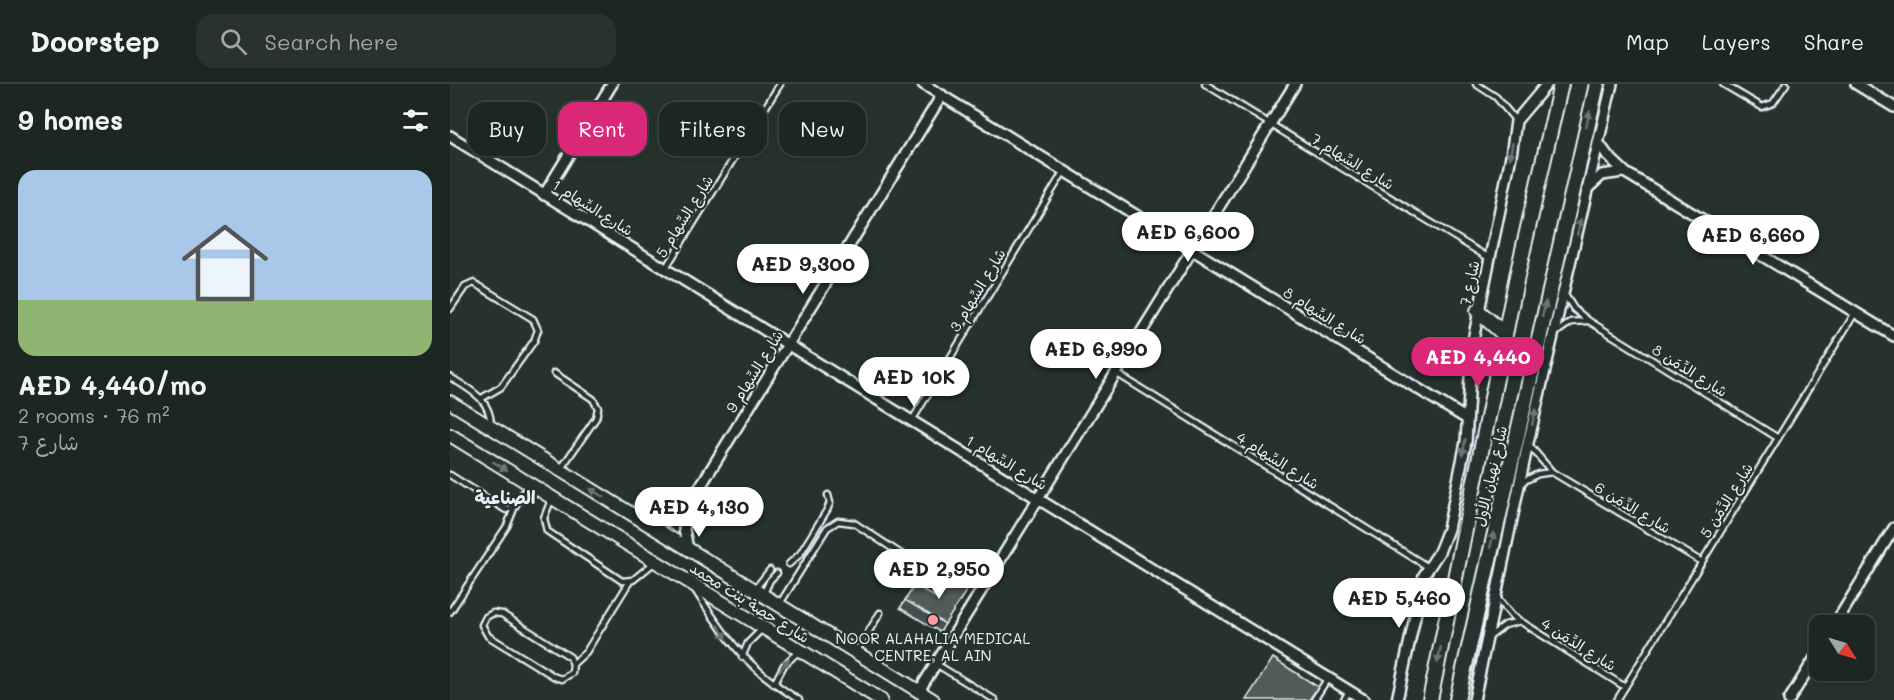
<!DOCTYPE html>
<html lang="en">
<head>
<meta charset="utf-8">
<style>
	:root { --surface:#1c2622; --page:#29322f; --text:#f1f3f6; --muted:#a0a5a5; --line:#3a4340; --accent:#db2777 }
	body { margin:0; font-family:Mali,"Playpen Sans Arabic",sans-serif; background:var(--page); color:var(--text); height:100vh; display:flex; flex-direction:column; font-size:22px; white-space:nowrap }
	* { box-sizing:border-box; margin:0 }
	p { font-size:20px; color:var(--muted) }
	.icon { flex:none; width:33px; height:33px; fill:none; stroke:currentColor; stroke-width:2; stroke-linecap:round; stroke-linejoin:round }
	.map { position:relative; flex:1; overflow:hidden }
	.sheet { display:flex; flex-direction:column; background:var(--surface); width:450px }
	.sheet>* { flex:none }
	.guide { position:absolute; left:18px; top:18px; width:570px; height:54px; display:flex; gap:12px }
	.needle { width:39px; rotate:127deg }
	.buttons { position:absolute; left:1359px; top:531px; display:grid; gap:12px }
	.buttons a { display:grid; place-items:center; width:66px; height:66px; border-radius:12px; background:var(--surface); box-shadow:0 3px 9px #0003,0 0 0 2px var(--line); font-size:30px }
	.price { position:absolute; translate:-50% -51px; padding:0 14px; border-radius:21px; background:#fff; color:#222; font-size:20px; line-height:39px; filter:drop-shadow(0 2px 3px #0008) }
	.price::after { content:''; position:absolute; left:50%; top:36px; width:18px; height:14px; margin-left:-9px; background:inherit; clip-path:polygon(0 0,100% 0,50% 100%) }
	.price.on { background:var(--accent); color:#fff }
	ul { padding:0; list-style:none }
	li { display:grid; align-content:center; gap:12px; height:318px; padding:0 18px }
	li span { display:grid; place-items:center; height:186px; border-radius:18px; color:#555 }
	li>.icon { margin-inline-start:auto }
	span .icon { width:108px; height:108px; fill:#fffc; stroke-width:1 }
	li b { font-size:26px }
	h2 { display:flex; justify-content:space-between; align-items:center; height:72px; padding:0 18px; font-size:26px }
	.pill { padding:0 21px; border-radius:18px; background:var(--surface); box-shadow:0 3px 9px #0003,0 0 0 2px var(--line); font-size:21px; line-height:54px }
	.pill.on { background:var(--accent); color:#fff }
	header { display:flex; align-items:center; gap:36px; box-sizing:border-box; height:84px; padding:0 30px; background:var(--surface); border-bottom:2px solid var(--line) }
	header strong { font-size:28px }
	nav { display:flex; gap:33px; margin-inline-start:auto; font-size:21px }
	.search { width:420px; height:54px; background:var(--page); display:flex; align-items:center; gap:15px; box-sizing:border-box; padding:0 21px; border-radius:18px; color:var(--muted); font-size:22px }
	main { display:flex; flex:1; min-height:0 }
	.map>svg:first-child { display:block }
</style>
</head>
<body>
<header>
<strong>Doorstep</strong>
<div class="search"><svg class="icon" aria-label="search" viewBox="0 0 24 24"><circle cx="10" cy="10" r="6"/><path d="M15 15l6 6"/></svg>Search here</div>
<nav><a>Map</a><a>Layers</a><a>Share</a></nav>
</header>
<main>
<section class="sheet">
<h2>9 homes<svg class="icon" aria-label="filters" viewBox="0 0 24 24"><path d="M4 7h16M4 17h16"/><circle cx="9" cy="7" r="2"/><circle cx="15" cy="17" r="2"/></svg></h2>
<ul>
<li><span style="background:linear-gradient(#a9c7e8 70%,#8fb573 0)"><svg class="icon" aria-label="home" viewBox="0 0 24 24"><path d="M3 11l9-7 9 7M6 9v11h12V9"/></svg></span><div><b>AED 4,440/mo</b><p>2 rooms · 76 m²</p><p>شارع 7</p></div></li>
</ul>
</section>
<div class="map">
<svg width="1444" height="616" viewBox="0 0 1444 616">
	<rect width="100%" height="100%" fill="#26332d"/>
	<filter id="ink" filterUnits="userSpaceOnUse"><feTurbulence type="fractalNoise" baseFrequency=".0167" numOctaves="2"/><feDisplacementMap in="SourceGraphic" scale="12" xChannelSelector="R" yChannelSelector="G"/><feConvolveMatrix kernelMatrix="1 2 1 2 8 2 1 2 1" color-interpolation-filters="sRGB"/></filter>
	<g filter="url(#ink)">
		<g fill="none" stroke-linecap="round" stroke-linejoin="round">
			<g stroke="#e8f1f8" stroke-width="9">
				<path id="service" d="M755,0l284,174
					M1026,0l20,13 20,24
					M1273,0l39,23 11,-4 13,-19
					M215,185l115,-185
					M1115,211l9,14 15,12 189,117
					M0,225l15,-22 9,-4 59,36 5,11 -4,11 -33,46 -19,11
					M1107,248l14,-10 16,-1
					M104,289l39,26 5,9 -2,10 -36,52
					M666,289l312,194
					M0,293c20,13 40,21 41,48
					M461,338l153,-251
					M1079,361l23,27 150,90
					M0,391l56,35 9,-4 14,-22
					M1072,398l16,-8 14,-2
					M101,416l-7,18 3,13 75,50 11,-1 22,-18
					M339,480l11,-10 27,-44 3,-7 -2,-8
					M305,505l15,-19
					M245,506c33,51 52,78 104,110
					M314,509l6,-13 7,-7
					M1047,514l15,18 113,71
					M329,521l48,-77 11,-7 16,2 56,37
					M0,528l57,-86 8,-20
					M43,529l9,1 68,43 3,7 -1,9 -10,6 -7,-2 -67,-41 -6,-11 4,-8z
					M1038,554l17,-13 15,-4
					M406,568l24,-39
					M292,573l6,-14 13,-13
					M123,580l13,-12 44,-71
					M486,580l59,36
					M324,600l10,-19 15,-14
					M864,616l14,-22
					M894,616l5,-9
					M1167,616l238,-387"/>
			</g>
			<g stroke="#e8f1f8" stroke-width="14">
				<path id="minor" d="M473,0l544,335
					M1406,0l38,23
					M0,52l914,564
					M1148,58l10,14 18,17 268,163
					M1139,103l13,-12 21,-3
					M94,111l68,-111
					M201,442l22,-8 14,-10
					M238,465l-4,-20 3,-21 255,-413
					M1384,542l60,-98
					M469,607l376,-607
					M947,616l27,-125 15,-23 9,-23 18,-87 6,-97 39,-189 5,-35 31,-37
					M1024,616l54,-257 84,-359
					M1339,616l31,-50"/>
			</g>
			<g stroke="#e8f1f8" stroke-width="16">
				<path id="tertiary" d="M0,318l483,298
					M0,351l431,265"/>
			</g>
			<g stroke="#e8f1f8" stroke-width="18">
				<path id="secondary" d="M1028,227l27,24
					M980,616l87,-424 44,-192
					M1007,616l140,-616"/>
			</g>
			<use href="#service" stroke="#26332d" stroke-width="4.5"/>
			<use href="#minor" stroke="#26332d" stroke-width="9"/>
			<use href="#tertiary" stroke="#26332d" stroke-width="12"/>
			<use href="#secondary" stroke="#26332d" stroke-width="14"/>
		</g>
		<path fill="#454f4d" stroke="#e8f1f8" stroke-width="1.5" d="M465,501l30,39 -5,8 -40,-24z"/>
		<path fill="#505c59" stroke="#e8f1f8" stroke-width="1.5" d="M499,493l19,11 -23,36 -40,-24 10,-15 20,12z
			M823,574l45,29 -9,13h-63z"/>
		<defs><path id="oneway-solid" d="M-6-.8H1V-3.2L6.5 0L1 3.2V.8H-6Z" transform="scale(1.5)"/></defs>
		<g fill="#6a7674">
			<use href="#oneway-solid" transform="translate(1138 35) rotate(-77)"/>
			<use href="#oneway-solid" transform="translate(1061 67) rotate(100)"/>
			<use href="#oneway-solid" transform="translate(1129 143) rotate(-77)"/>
			<use href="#oneway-solid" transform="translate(1094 225) rotate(-77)"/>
			<use href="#oneway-solid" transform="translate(1084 333) rotate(-77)"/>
			<use href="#oneway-solid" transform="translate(1014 363) rotate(100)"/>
			<use href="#oneway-solid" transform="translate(50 382) rotate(31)"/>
			<use href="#oneway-solid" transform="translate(147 409) rotate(-148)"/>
			<use href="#oneway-solid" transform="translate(1042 456) rotate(-77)"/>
			<use href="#oneway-solid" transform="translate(272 548) rotate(56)"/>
			<use href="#oneway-solid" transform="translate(989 571) rotate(102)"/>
			<use href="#oneway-solid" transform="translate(334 581) rotate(-52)"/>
		</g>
	</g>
	<circle fill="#ff9aa2" stroke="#26332d" stroke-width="2" cx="483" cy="536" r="6"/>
	<g text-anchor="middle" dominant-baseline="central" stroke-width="4.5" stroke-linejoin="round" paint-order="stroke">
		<g font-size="15" fill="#e8f1f8" stroke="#26332d">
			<text transform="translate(903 77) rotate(31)">شارع السِّهام 7</text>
			<text transform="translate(143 123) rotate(32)">شارع السِّهام 1</text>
			<text transform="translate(234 132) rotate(-58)">شارع السِّهام 5</text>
			<text transform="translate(1019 199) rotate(-78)">شارع 7</text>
			<text transform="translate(527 206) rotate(-59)">شارع السِّهام 3</text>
			<text transform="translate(875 231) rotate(32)">شارع السِّهام 8</text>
			<text transform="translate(1240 286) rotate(32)">شارع الدِّمَن 8</text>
			<text transform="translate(304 287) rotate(-58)">شارع السِّهام 9</text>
			<text transform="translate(828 376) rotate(32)">شارع السِّهام 4</text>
			<text transform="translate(557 378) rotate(31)">شارع السِّهام 1</text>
			<text transform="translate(1040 392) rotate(-77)">شارع نهيان الأول</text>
			<text transform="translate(1276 416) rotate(-58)">شارع الدِّمَن 5</text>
			<text transform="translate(1183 423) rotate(31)">شارع الدِّمَن 6</text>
			<text transform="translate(300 518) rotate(32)">شارع حصة بنت محمد</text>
			<text transform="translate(1129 560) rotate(32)">شارع الدِّمَن 4</text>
		</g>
		<g font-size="15" fill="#e8f1f8" stroke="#26332d">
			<text x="483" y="554">NOOR ALAHALIA MEDICAL<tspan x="483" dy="17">CENTRE, AL AIN</tspan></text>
		</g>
		<g font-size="18" font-weight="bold" fill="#e8f1f8" stroke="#26332d">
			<text x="55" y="413">الصناعية</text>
		</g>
	</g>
</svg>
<div class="buttons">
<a><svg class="needle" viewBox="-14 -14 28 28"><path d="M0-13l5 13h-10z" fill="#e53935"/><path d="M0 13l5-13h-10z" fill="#a0a5a5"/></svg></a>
</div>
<b class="price" style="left:738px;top:179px">AED 6,600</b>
<b class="price" style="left:1303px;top:182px">AED 6,660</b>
<b class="price" style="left:353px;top:211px">AED 9,300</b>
<b class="price" style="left:646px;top:296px">AED 6,990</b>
<b class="price on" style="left:1028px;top:304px">AED 4,440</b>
<b class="price" style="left:464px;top:324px">AED 10K</b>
<b class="price" style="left:249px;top:454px">AED 4,130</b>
<b class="price" style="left:489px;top:516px">AED 2,950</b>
<b class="price" style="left:949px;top:545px">AED 5,460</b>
<div class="guide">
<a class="pill">Buy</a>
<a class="pill on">Rent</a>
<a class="pill">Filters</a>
<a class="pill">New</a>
</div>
</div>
</main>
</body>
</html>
